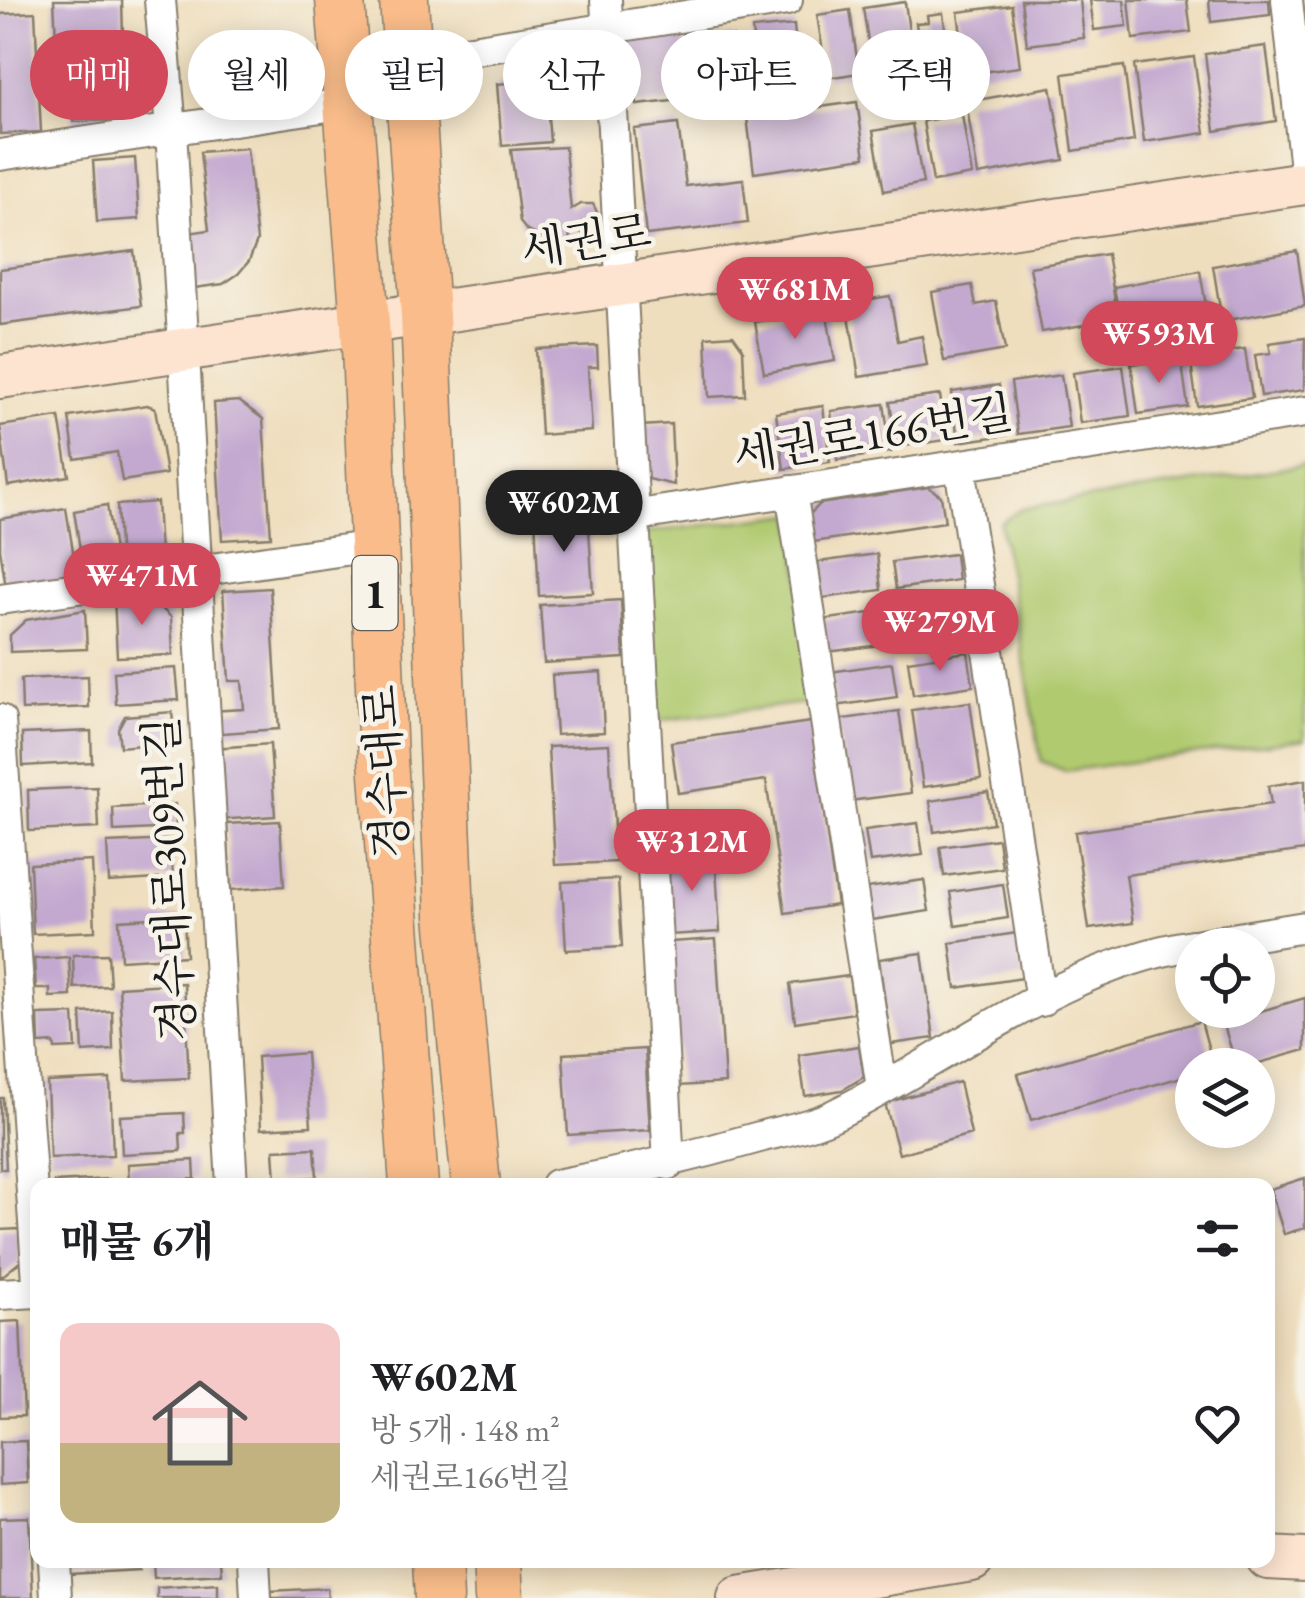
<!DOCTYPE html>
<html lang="ko">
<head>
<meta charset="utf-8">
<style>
	:root { --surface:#fff; --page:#f2f2f2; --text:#202124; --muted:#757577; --line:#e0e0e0; --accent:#d1495b }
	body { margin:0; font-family:"EB Garamond","Noto Serif KR",serif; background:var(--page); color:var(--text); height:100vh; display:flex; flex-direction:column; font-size:38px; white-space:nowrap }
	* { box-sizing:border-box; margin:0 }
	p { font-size:32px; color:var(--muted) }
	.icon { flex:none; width:55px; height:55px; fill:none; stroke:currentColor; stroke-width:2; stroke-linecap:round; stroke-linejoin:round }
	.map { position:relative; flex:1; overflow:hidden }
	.details { position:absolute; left:30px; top:1178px; width:1245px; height:390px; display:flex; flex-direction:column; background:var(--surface); border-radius:20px; box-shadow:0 5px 25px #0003 }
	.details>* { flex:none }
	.top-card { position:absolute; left:30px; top:30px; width:1245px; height:90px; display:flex; gap:20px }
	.fabs { position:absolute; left:1175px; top:928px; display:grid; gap:20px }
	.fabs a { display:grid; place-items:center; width:100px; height:100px; border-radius:50%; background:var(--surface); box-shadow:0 5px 25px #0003; font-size:50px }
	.price { position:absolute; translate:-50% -85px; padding:0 22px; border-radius:35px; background:var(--accent); color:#fff; font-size:32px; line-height:65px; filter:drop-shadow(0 2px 5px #0008) }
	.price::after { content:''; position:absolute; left:50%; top:60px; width:30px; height:22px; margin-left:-15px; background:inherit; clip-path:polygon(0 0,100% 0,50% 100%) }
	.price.current { background:#222; color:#fff }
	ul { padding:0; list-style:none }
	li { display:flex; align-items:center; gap:30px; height:250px; padding:0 30px }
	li+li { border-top:2px solid var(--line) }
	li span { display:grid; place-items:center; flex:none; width:280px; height:200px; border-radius:20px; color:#555 }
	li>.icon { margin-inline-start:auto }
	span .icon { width:120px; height:120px; fill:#fffc; stroke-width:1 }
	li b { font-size:42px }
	h2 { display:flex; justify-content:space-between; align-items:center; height:120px; padding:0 30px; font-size:42px }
	.tag { padding:0 35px; border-radius:45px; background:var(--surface); box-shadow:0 5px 25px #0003; font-size:35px; line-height:90px }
	.tag.current { background:var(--accent); color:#fff }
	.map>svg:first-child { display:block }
</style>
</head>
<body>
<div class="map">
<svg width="1305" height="1598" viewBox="0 0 1305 1598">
	<rect width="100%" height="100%" fill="#f7f3e8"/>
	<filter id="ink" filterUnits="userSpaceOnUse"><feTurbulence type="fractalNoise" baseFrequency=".01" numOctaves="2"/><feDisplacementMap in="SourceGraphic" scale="20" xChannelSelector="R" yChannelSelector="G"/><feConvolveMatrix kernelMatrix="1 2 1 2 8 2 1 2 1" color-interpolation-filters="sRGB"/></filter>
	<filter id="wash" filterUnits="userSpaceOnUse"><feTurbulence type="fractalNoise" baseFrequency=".0048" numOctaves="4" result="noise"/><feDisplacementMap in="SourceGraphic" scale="40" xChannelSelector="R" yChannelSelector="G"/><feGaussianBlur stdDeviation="2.25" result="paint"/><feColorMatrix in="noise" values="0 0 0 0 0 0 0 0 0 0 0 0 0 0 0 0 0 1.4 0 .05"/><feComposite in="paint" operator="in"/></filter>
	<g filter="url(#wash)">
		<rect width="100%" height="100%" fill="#efdebd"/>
		<path fill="#b0ca70" stroke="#667346" stroke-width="2.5" d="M1305,465v274l-240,32 -24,-10 -41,-238 21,-14z
			M793,514l21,188 -159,19 -13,-188z"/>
		<g id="blocks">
			<path fill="#c3a9d0" d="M54,0h68l1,37 -67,3z
				M1021,0h59l4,38 -57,7z
				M1090,0h34l3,26 -33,4z
				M1129,0h58l4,32 -58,7z
				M1209,0h60l1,15 -59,7z
				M905,2l9,66 -41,6 -10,-66z
				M1012,5l8,62 -54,7 -8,-62z
				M850,10l9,63 -32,5 -10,-63z
				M35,12l6,120 -41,2v-120z
				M943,13l8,58 -29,4 -6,-52 12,-1 -1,-7z
				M794,25l5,56 -41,4 -6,-56z
				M683,31l7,68 -53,6 -6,-53 -8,-5 1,-9z
				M733,36l6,63 -38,4 -7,-63z
				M1266,46l10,75 -61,10 -10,-77z
				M1194,57l11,76 -61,9 -10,-77z
				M129,65l3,54 -59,3 -1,-29 47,-2 -1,-25z
				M1124,66l10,75 -61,10 -10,-77z
				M545,79l5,63 -48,4 -5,-62z
				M1051,87l13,73 -86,15 -12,-73z
				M857,102l8,55 -111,16 -7,-56z
				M962,115l10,60 -39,7 -10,-61z
				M678,124l8,62 57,-7 5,44 -102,12 -12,-106z
				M912,124l11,59 -39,8 -11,-60z
				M565,147l6,63 10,-6h12l4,8 -4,13 -10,8 -8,-4 -3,2 -4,10h-17l-24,-10 -7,-9 -9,-72z
				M247,148l10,93 -8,20 -11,13 -15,10 -29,4 -6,-55 21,-3 -9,-78z
				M135,158l4,61 -42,3 -4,-61z
				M134,251l7,55 -141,19v-56z
				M1297,251l8,55 -83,15 -9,-55z
				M1107,254l11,65 -76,13 -12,-65z
				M1200,271l9,52 -86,14 -9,-50z
				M972,285l4,20 20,-4 9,49 -61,11 -12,-69z
				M890,296l8,45 24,-5 5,30 -68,11 -12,-74z
				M826,310l9,51 -71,12 -9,-51z
				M733,335l10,14 2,46 -36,2 -3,-60z
				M1305,338l-1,52 -43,6 -6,-41 16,-2 -2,-10z
				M597,346l1,21h-10l4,64 -51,4 -5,-86z
				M1245,349l7,49 -55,8 -7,-50z
				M1181,357l7,50 -50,7 -7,-50z
				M1123,366l7,50 -50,7 -7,-50z
				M1061,375l8,52 -51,7 -7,-52z
				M999,385l8,50 -49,7 -6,-50z
				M940,395l6,45 -50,7 -6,-45z
				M239,401l24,18 8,118 -49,3 -8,-137z
				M884,404l7,48 -54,8 -6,-49z
				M147,405l8,3 11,66 -44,7 -5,-29 -42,7 -6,-42z
				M823,406l7,56 -46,7 -8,-56z
				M59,417l10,59 -61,10 -8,-60z
				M671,424l3,61 -30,-7 -3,-52z
				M928,487l13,9 4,26 -132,20 -4,-27 11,-11z
				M157,502l3,51 -13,15 -27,1 -3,-64z
				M107,505l10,65 -33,5 -10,-64z
				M66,508l12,74 -71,12 -7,-45v-30z
				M588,514l5,79 -54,3 -4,-79z
				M877,554l4,36 -58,8 -5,-36z
				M955,554l3,26 -62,9 -4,-27z
				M270,588l9,141 -69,5 -1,-23 35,-2 -2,-28h-13l-6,-90z
				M148,596l23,21 2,38 -56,2 -3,-60z
				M960,598l5,38 -61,9 -5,-38z
				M621,600l3,58 -80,5 -4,-58z
				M85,610l2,39 -77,3v-17l16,-15z
				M884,611l4,33 -61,8 -5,-32z
				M968,652l5,34 -60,9 -5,-34z
				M892,663l5,34 -62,9 -5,-34z
				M176,668l3,32 -63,4 -2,-32z
				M601,672l3,60 -48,3 -4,-60z
				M88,676l1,31 -67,3 -1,-31z
				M970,702l11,77 -58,8 -11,-77z
				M899,711l12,82 -62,8 -12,-81z
				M172,712l3,30 -55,5 -2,-18 7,-13z
				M811,722l26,183 -52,8 -19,-133 -88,13 -7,-51z
				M91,731l1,31 -69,4 -1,-32z
				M270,744l5,72 -58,4 -4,-72z
				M609,744l7,118 -61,3 -7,-118z
				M1305,780v70l-179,25 7,48 -44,6 -14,-97 196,-28 -3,-18z
				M97,787l2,41 -70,3 -1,-41z
				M988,792l5,31 -59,9 -4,-31z
				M175,804l1,24 -62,3 -1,-23z
				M280,821l4,65 -53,4 -4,-66z
				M918,823l5,32 -53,7 -5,-32z
				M998,839l4,29 -58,8 -4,-29z
				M171,840l2,38 -64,4 -2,-39z
				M715,852l5,80 -52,3 -5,-79z
				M92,861l3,70 -62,3 -3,-70z
				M618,879l4,68 -56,3 -4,-68z
				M924,880l5,31 -57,9 -5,-32z
				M1003,884l5,34 -53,8 -5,-34z
				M184,916l2,40 -65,4 -2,-40z
				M1017,933l6,45 -67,10 -6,-45z
				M716,939l9,144 -46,3 -8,-144z
				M922,953l12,85 -43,6 -12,-85z
				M108,954l2,32 -36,2 -1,-33z
				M69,957l2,39 -21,1v-8h-14l-2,-30z
				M849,976l5,37 -59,9 -5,-38z
				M184,983l5,95 -64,3 -6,-94z
				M1305,998v52l-53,15h-16l-13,-43z
				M112,1011l1,39 -30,2 -2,-39z
				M74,1014l2,34 -21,1 -1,-6 -15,1 -1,-29z
				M1201,1021l12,44h-21v9l-161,46 -13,-46z
				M859,1046l5,31 -22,13 -37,6 -6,-41z
				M645,1049l5,81 -82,5 -5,-81z
				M306,1053l5,73 -50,3 -4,-72z
				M110,1079l3,76 -63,3 -3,-76z
				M959,1082l12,52 -72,20 -14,-51z
				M0,1098h3l3,71h-6z
				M184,1113l1,20h-5l1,18 -59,3 -2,-38z
				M315,1148l2,29 -41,3 -2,-30z
				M194,1160l1,19 -19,1v5h-47l-1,-21z
				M1305,1178v50l-21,6 -14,-45z
				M109,1179v6h-55v-3z
				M19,1229l2,32 -21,17v-48z
				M20,1321l4,95 -24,1v-95z
				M26,1441l2,42 -28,2v-43z
				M29,1517l4,81h-33v-80z
				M68,1560h70l1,10 -70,4z
				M153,1560h68l1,14 -68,4z
				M218,1584v14h-61v-10z
				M327,1588l1,10h-56l-1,-7z"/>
		</g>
	</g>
	<g filter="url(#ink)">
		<use href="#blocks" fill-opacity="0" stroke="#867d6c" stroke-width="2.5"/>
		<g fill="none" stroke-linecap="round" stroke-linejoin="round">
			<g stroke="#867d6c" stroke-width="34">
				<path id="street" d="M160,0l11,130 61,1055
					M606,0l63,1164
					M1287,0l18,169
					M408,60l379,-60
					M0,155l348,-52
					M960,466l81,535
					M791,491l91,597
					M632,516l673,-104
					M0,599l373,-53
					M0,720l38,561
					M1195,945l110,-18
					M556,1185c70,-13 138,-29 207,-49 24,-6 52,-11 73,-22 116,-58 226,-148 356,-169
					M0,1294l38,-2
					M54,1560l2,38
					M254,1560l2,38"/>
			</g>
			<g stroke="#867d6c" stroke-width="46">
				<path id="secondary" d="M0,377l1305,-194
					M1268,1558l37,2
					M739,1598l233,-38"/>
			</g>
			<g stroke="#867d6c" stroke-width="51">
				<path id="primary" d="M340,0l25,323 18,437 31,425
					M404,0l21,315 25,600 26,270
					M437,1560l2,38
					M497,1560l2,38"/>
			</g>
			<use href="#street" stroke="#fff" stroke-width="30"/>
			<use href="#secondary" stroke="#fde4d0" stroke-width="42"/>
			<use href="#primary" stroke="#f9bc8a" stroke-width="48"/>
		</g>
	</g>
	<g text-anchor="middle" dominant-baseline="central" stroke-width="9" stroke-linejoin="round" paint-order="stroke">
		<rect fill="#f7f3e8" stroke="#5e5c59" stroke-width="2.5" x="352.5" y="556" width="45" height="74" rx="8"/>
		<g font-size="42" font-weight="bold" fill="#1c1c1c">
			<text x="375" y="593">1</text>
		</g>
		<g font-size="45" fill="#1c1c1c" stroke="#f7f3e8">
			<text transform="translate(586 240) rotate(-9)">세권로</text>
			<text transform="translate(873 433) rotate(-9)">세권로166번길</text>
			<text transform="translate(385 772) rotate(-94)">경수대로</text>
			<text transform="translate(169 879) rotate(-93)">경수대로309번길</text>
		</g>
	</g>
</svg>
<div class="fabs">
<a><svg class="icon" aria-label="locate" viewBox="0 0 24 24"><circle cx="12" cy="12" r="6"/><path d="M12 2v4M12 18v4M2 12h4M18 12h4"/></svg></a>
<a><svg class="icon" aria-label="layers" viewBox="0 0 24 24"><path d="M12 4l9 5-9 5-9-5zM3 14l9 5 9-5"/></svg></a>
</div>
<b class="price" style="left:795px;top:342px">₩681M</b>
<b class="price" style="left:1159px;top:386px">₩593M</b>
<b class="price current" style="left:564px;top:555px">₩602M</b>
<b class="price" style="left:142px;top:628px">₩471M</b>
<b class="price" style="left:940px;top:674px">₩279M</b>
<b class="price" style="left:692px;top:894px">₩312M</b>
<div class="top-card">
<a class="tag current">매매</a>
<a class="tag">월세</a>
<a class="tag">필터</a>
<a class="tag">신규</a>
<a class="tag">아파트</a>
<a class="tag">주택</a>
</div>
<section class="details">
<h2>매물 6개<svg class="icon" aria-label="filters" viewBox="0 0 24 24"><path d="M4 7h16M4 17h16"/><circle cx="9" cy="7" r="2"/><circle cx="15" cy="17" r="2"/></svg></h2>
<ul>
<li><span style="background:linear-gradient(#f6c9c9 60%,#c2b280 0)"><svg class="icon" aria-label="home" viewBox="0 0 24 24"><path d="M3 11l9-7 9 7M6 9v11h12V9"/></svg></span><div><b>₩602M</b><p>방 5개 · 148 m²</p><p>세권로166번길</p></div><svg class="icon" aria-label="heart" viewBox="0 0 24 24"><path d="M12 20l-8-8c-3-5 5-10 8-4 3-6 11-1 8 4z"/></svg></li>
</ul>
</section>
</div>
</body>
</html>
